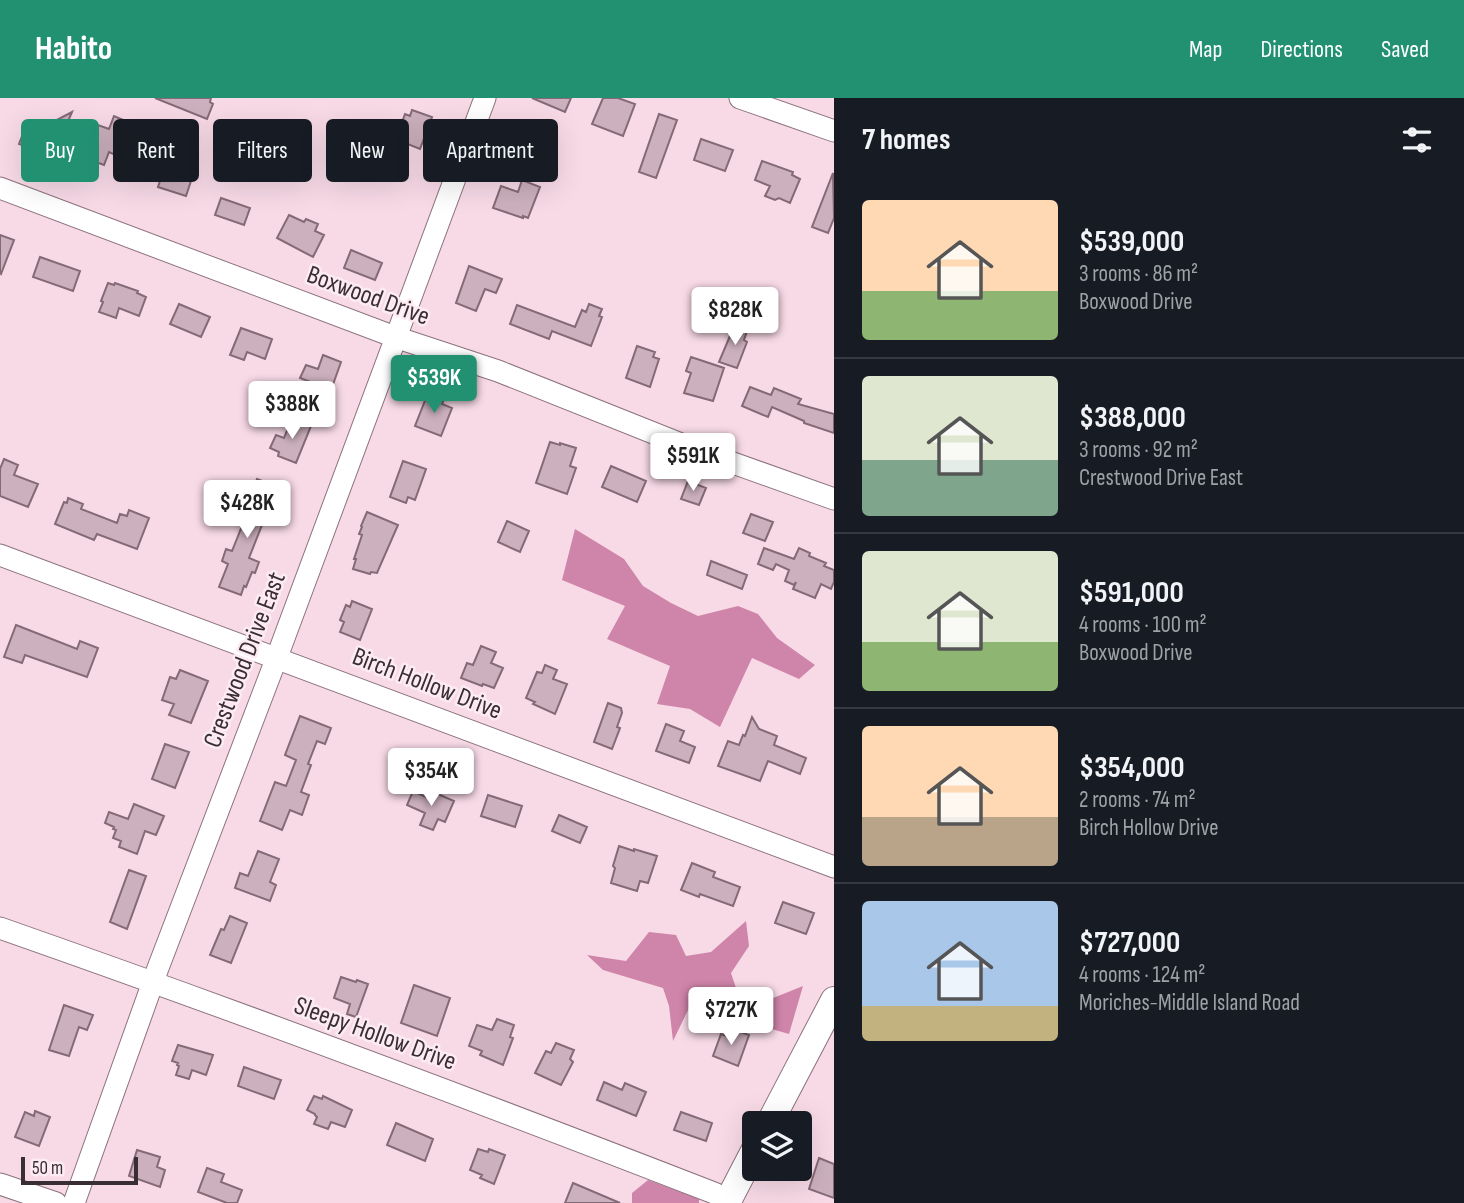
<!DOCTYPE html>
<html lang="en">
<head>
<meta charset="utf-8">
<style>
	:root { --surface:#171b24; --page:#242831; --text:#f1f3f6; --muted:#9ea1a6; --line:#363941; --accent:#229172 }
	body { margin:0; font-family:"Sofia Sans Condensed",sans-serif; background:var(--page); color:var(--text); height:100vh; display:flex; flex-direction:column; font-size:26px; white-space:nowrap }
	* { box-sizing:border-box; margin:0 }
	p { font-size:23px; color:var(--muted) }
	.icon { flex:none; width:38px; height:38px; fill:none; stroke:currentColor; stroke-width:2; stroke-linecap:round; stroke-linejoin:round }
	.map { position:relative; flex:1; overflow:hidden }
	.side { display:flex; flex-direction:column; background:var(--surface); width:630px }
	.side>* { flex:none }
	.banner { position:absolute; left:21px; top:21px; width:665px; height:63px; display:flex; gap:14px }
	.fabs { position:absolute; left:742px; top:1013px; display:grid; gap:14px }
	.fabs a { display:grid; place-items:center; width:70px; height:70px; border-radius:7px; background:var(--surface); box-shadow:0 7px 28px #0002; font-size:35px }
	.scale { position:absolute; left:21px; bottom:18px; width:117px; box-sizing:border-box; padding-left:7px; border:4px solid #392e33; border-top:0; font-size:19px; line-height:24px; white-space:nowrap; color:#392e33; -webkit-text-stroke:5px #fdebf3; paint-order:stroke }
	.price { position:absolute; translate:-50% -60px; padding:0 16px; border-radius:7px; background:#fff; color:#222; font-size:23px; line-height:46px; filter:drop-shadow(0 2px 4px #0008) }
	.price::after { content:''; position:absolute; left:50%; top:42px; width:21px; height:16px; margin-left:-10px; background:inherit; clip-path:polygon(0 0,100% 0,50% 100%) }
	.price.current { background:var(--accent); color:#fff }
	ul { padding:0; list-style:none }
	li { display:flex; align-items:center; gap:21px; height:175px; padding:0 28px }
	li+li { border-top:2px solid var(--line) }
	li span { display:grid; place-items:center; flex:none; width:196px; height:140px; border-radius:7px; color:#555 }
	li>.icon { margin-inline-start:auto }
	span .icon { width:84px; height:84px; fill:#fffc; stroke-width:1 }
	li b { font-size:30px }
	h2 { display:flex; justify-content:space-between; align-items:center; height:84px; padding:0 28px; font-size:30px }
	.chip { padding:0 24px; border-radius:7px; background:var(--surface); box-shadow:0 7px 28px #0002; font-size:24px; line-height:63px }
	.chip.current { background:var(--accent); color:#fff }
	header { display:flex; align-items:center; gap:42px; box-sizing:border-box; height:98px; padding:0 35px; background:var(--accent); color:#fff }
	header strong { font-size:33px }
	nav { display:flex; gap:38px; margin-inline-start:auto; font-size:24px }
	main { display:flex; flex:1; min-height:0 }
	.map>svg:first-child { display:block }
</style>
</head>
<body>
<header>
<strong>Habito</strong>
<nav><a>Map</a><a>Directions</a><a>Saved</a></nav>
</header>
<main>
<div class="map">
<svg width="834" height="1105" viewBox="0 0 834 1105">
	<rect width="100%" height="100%" fill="#f8dae7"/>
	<path fill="#cf84a9" d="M575,431l49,30 19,27 28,17 27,13 40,-10 20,8 19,24 38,27 -16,14 -47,-21 -32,69 -30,-18 -33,-5 13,-38 -63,-27 18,-33 -63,-26z
		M746,823l3,25 -18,27 8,24 14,9 50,-20 -14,48 -99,-28 -17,35 -4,-35 -6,-18 -60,-18 -16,-15 39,6 23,-29 27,3 10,21 25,-4z
		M648,1082l51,19v4h-67v-10z"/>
	<path fill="#ccb0bd" stroke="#846a76" stroke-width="2" d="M155,0h56l-1,4 3,2 -6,15z
		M532,0h39l-6,14z
		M603,0h15l17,6 -12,32 -31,-12z
		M412,12l20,7 -12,32 -20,-8 5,-14 -4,-2 4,-11 5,2z
		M72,14l-7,16 25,10 5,-14 14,5 5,-13 12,5 -5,12 7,2 -8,22 -11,-5 -5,13 -44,-16 -3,6 -16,-7 -2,4 -20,-8 7,-18 20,8 5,-11z
		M659,16l18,6 -21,58 -17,-6z
		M701,41l32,11 -8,21 -31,-11z
		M167,61l13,5 -3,9 15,5 -6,18 -28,-9z
		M762,63l31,11 -1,3 8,4 -10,24 -11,-5 -4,2 -10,-4 5,-10 -15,-6z
		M833,75l1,45 -6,15 -16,-6z
		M522,82l18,7 -12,31 -5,-2v2l-30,-10 8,-22 17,6z
		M221,100l29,10 -6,17 -29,-10z
		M289,117l15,7 2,-3 12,5 -3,7 9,4 -11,22 -36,-19z
		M0,137l14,5 -13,34 -1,-1z
		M351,152l31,13 -7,17 -31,-12z
		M40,159l40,14 -7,20 -40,-14z
		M469,168l33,13 -6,14 -11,-4 -9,22 -20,-8z
		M108,185l6,2 1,-2 23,8 -1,2 9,4 -7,19 -20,-8 -3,10 -17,-6 4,-10 -2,-1z
		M179,206l31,13 -9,20 -31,-13z
		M589,206l13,5 -3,7 3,1 -11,29 -39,-15 -3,8 -39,-15 7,-19 58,22 7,-17 4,2z
		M735,226l13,4 -4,12 3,2 -10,26 -18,-6z
		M241,230l31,11 -7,20 -18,-7 -3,8 -14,-5z
		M637,248l18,6 -2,5 6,2 -9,28 -24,-9z
		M323,257l18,7 -10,28 -31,-12 6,-13 12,4z
		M691,259l33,11 -11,33 -29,-8 7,-20 -5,-2z
		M750,289l21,8 3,-7 27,11 -3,5 36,10v19l-30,-10v-2l-32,-14 -4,10 -26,-11z
		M428,295l16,6 -2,5 10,4 -11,28 -26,-10z
		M292,320l19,8 -15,37 -18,-7 1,-4 -9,-4 6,-13 8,3z
		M550,344l10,3v-2l16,5 -6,18 6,2 -9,26 -31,-11z
		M4,361l14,6 -4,10 24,9 -10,23 -28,-11v-27z
		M403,363l23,8 -11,31 -7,-3 -2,6 -16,-6z
		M611,368l35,15 -9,21 -35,-15z
		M257,381l20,8 -28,71 10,4 -4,11 -3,-1 -6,15 -2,-1 -3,9 -22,-8 9,-23 -6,-3 4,-12 6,2 16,-40 -3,-1z
		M688,383l18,7 -7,17 -18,-6z
		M68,400l15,6 -2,5 36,14 3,-9 7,2 2,-6 20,8 -12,31 -40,-15 -3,6 -39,-16 9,-22 3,1z
		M367,414l31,13 -21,48 -6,-1 -1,2 -17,-5 3,-10h-2l8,-24 -3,-1 3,-7 -1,-1z
		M751,416l22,8 -8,19 -22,-8z
		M507,423l22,10 -9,21 -22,-10z
		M764,450l30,11 5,-11 11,5 -1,3 17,7 -2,3 10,4v12l-3,7 -10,-5 -6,14 -22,-9 3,-7 -2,3 -9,-4 4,-11 -13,-6 -3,6 -15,-6z
		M711,463l36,14 -5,14 -35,-14z
		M352,503l20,8 -12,31 -20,-8 4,-10 -4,-2 6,-15 4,2z
		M16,527l61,24 3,-8 18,7 -11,29 -62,-22 -3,8 -18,-6z
		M481,548l15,6 -5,11 12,5 -9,20 -11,-4 -1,2 -21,-8 6,-15 6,2z
		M545,567l12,5 -4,9 14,5 -12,30 -22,-10 2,-2 -9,-4 11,-26 5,1z
		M180,572l28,11 -17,42 -22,-8 5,-11 -12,-4 8,-23 6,2z
		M608,605l13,5 1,5 -5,14 3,1 -8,21 -18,-7z
		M300,618l31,12 -6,16 -8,-3 -9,23 3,1 -10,27 8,3 -7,20 -12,-5 -8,20 -22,-9 15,-39 11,4 10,-26 -11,-5z
		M752,619l7,12 18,7 -3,9 32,13 -6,16 -32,-13 -8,20 -42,-15 10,-25 11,4 4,-10 2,1z
		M666,626l18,7 -4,10 15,6 -6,16 -33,-12z
		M165,646l24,8 -14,36 -23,-9z
		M413,693l15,7 3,-7 23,10 -9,21 -7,-3 -5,11 -13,-5 5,-12 -18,-8z
		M488,697l34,11 -7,21 -34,-11z
		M134,706l30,12 -8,19 -11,-4 -8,23 -18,-7 2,-6 -8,-3 3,-8 -3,-1 1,-2 -9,-4 4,-11 19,7z
		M559,717l28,12 -7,16 -28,-12z
		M619,748l15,5v-2l23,7 -9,27 -8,-2 -3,10 -26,-8 4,-15 -2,-2z
		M258,753l21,8 -9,23 6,3 -6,16 -35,-13 5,-15 8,3z
		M692,765l23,9 -2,5 27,10 -7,19 -33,-12 -1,3 -18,-7z
		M129,772l17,6 -19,53 -17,-7z
		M783,804l31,11 -8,21 -31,-11z
		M230,818l17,7 -16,40 -21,-8 11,-26 3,1z
		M341,879l15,5 1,-2 11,4 -12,33 -9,-3 3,-10 -16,-6z
		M414,887l36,13 -13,38 -36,-13z
		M64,907l29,10 -6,15 -8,-3 -10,29 -20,-6z
		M497,921l17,6 -4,12 3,1 -10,27 -23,-10 2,-4 -13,-5 8,-21 15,5z
		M732,931l17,6 -11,31 -25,-10 8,-22 8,3z
		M556,945l18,7 -4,9 3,3 -12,23 -26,-12 11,-22 5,2z
		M178,947l35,10 -7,20 -14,-5 -3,9 -13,-4 3,-9 -2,-1 1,-2 -6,-2z
		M244,969l37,13 -7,19 -36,-13z
		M604,984l18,8 3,-7 21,9 -10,24 -39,-16z
		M314,998l8,3 1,-3 29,14 -7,17 -14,-5 -3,7 -14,-5 3,-7 -2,-2v-1l-8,-4z
		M35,1013l15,6 -11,29 -24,-9 10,-25 9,4z
		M681,1014l31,11 -6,18 -32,-11z
		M396,1025l37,16 -8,22 -38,-16z
		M478,1051l10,3 1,-3 16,6 -11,29 -14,-6 2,-3 -12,-5z
		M137,1052l23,7 -3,10 8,3 -5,17 -31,-11z
		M819,1060l15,6v34l-25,-9z
		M207,1070l17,6 -3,8 21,8 -5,13h-10l-29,-11z
		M573,1085l47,20h-55z"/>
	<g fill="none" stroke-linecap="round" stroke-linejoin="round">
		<g stroke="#8c727e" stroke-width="23">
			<path id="minor" d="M740,0l94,33
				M0,90l395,149 103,34 193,77 143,51
				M0,457l834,312
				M0,830c240,84 477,173 714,265l15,7 1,3
				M0,1086l56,19
				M74,1105l84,-235 119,-311 208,-559"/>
		</g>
		<g stroke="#8c727e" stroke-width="28">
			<path id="major" d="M769,1026l65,-124
				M727,1105l27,-52"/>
		</g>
		<use href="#minor" stroke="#fff" stroke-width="21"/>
		<use href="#major" stroke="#fff" stroke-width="26"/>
	</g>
	<g text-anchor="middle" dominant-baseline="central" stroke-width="5" stroke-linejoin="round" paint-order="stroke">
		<g font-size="26" fill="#392e33" stroke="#fdebf3">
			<text transform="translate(368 198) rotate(20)">Boxwood Drive</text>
			<text transform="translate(245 562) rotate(-69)">Crestwood Drive East</text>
			<text transform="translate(427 586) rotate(21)">Birch Hollow Drive</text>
			<text transform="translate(375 936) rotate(20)">Sleepy Hollow Drive</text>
		</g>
	</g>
</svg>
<div class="fabs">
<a><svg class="icon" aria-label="layers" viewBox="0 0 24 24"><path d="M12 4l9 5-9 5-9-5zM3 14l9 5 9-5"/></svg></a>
</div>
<div class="scale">50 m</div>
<b class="price" style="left:735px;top:249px">$828K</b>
<b class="price current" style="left:434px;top:317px">$539K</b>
<b class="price" style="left:292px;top:343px">$388K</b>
<b class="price" style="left:693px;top:395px">$591K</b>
<b class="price" style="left:247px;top:442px">$428K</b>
<b class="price" style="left:431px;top:710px">$354K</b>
<b class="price" style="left:731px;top:949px">$727K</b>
<div class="banner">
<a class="chip current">Buy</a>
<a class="chip">Rent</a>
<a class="chip">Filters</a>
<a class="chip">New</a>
<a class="chip">Apartment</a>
</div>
</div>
<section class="side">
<h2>7 homes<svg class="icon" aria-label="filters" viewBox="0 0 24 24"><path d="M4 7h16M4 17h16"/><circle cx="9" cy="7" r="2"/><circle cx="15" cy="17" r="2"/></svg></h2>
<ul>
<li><span style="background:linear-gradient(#ffd9b3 65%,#8fb573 0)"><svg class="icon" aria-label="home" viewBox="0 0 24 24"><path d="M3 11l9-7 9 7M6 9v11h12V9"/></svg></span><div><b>$539,000</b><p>3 rooms · 86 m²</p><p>Boxwood Drive</p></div></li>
<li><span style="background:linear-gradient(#dfe7d0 60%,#7fa58c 0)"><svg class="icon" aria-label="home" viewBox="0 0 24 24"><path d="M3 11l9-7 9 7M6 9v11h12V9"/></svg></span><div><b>$388,000</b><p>3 rooms · 92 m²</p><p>Crestwood Drive East</p></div></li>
<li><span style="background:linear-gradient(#dfe7d0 65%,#8fb573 0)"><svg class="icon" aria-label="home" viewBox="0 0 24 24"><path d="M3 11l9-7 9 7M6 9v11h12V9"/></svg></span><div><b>$591,000</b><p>4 rooms · 100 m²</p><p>Boxwood Drive</p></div></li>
<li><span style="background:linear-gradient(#ffd9b3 65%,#b9a48a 0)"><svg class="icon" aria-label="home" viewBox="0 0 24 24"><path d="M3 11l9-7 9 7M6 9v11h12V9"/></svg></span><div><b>$354,000</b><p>2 rooms · 74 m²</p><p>Birch Hollow Drive</p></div></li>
<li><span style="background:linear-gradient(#a9c7e8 75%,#c2b280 0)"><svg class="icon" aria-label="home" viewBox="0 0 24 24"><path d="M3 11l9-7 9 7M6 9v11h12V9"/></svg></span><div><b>$727,000</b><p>4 rooms · 124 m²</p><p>Moriches-Middle Island Road</p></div></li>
</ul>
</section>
</main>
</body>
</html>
